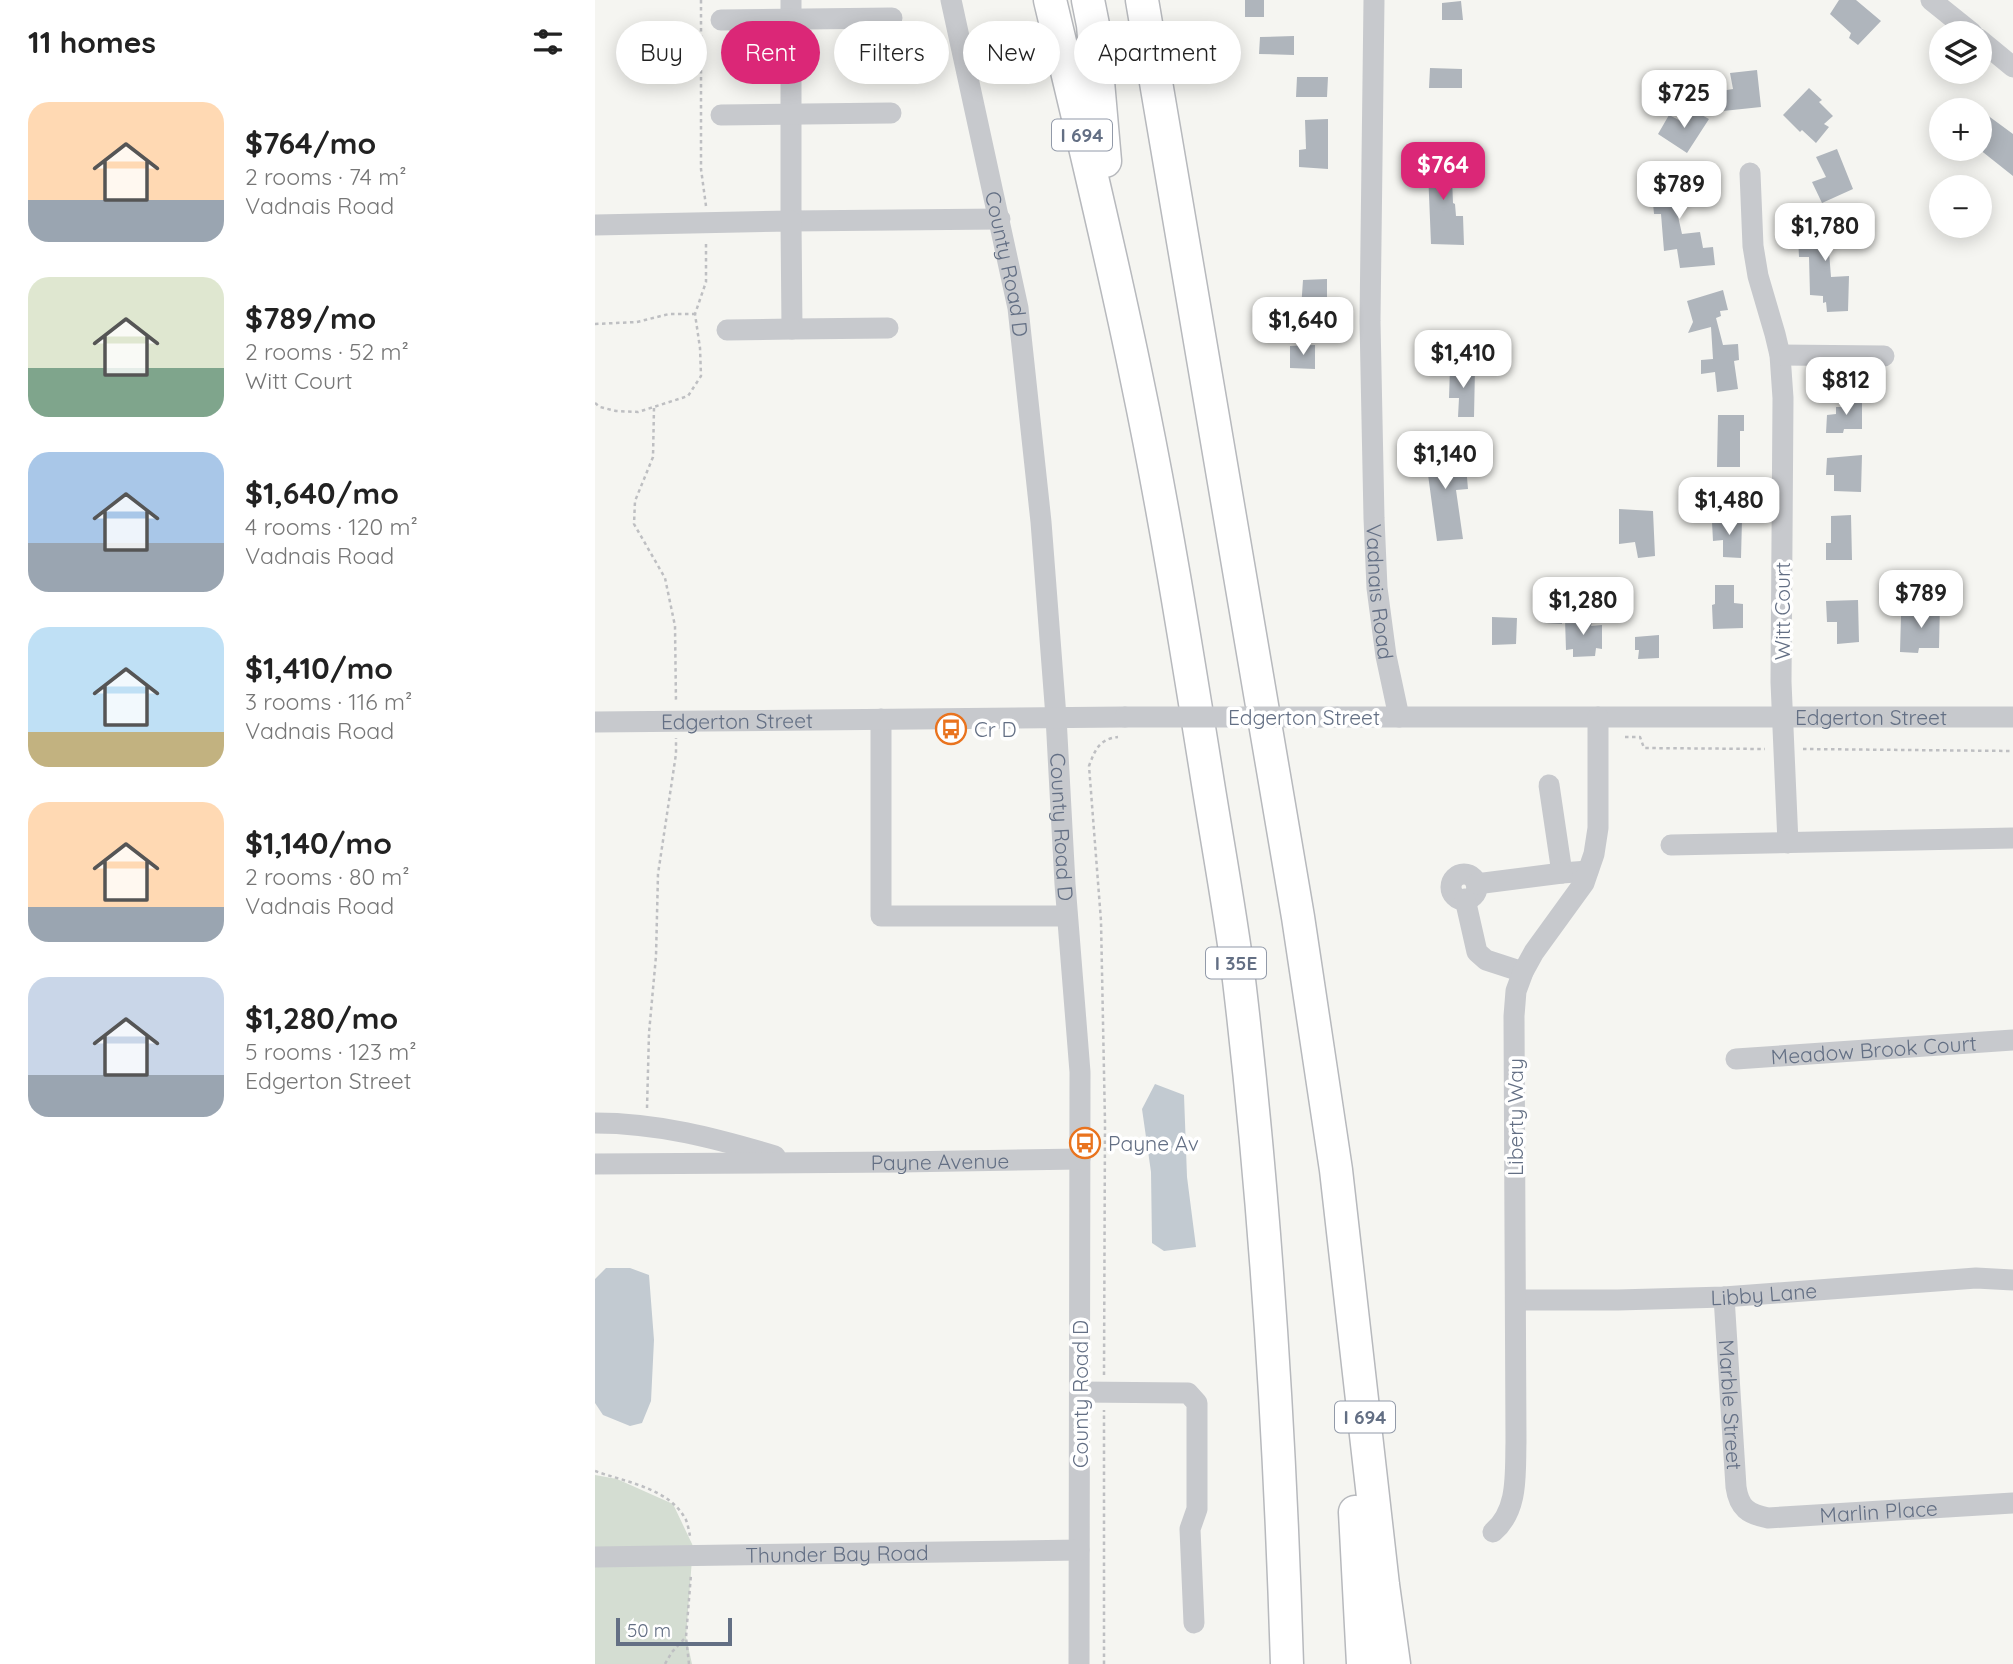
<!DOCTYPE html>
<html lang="en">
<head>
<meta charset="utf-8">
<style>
	:root { --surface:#fff; --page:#f2f2f2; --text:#222; --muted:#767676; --accent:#db2777 }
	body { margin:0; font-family:Quicksand,sans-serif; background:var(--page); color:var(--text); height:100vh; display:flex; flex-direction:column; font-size:26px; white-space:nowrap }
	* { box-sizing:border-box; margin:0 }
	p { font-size:23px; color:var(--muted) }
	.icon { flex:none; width:38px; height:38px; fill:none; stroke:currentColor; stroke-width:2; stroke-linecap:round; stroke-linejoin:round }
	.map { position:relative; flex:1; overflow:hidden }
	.drawer { display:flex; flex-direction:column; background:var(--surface); width:595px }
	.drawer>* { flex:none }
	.hud { position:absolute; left:21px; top:21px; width:665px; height:63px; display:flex; gap:14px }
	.controls { position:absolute; left:1334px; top:21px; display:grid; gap:14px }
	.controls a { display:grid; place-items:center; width:63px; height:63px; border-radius:50%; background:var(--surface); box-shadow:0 4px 18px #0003; font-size:35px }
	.scale { position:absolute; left:21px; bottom:18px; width:116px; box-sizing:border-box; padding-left:7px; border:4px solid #636f84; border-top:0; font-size:19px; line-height:24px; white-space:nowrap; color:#636f84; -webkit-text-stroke:5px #fff; paint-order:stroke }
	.price { position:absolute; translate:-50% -60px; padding:0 16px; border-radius:14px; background:#fff; color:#222; font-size:23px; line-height:46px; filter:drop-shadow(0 2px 4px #0008) }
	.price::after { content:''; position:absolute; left:50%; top:42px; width:21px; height:16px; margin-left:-10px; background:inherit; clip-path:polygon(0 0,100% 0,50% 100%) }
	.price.selected { background:var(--accent); color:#fff }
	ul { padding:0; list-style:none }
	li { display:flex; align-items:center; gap:21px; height:175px; padding:0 28px }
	li span { display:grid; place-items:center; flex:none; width:196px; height:140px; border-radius:21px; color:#555 }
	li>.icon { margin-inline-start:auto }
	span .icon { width:84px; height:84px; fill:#fffc; stroke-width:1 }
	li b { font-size:30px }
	h2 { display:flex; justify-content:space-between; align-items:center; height:84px; padding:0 28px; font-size:30px }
	.chip { padding:0 24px; border-radius:32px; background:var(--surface); box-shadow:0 4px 18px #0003; font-size:24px; line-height:63px }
	.chip.selected { background:var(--accent); color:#fff }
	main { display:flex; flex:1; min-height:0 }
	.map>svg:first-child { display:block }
</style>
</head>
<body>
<main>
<section class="drawer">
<h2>11 homes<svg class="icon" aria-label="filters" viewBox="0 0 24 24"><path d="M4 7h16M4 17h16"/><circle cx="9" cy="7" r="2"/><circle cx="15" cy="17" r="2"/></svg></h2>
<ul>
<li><span style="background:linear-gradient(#ffd9b3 70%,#9aa5b1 0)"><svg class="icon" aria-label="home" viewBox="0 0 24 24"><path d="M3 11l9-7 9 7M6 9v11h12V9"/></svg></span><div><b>$764/mo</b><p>2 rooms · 74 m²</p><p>Vadnais Road</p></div></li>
<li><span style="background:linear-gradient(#dfe7d0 65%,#7fa58c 0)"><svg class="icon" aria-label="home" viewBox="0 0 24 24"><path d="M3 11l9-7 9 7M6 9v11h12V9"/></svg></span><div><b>$789/mo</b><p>2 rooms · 52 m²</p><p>Witt Court</p></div></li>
<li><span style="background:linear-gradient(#a9c7e8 65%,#9aa5b1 0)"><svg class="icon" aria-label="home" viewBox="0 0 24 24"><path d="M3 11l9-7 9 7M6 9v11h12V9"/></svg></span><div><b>$1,640/mo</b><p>4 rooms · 120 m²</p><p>Vadnais Road</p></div></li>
<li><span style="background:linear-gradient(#bfe0f5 75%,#c2b280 0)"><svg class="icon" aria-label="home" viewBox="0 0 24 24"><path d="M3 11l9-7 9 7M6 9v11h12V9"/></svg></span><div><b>$1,410/mo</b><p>3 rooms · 116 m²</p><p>Vadnais Road</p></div></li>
<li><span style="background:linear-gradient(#ffd9b3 75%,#9aa5b1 0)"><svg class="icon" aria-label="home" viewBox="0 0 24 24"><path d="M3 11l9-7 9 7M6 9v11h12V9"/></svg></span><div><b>$1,140/mo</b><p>2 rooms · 80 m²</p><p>Vadnais Road</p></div></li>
<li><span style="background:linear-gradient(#c9d6e8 70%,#9aa5b1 0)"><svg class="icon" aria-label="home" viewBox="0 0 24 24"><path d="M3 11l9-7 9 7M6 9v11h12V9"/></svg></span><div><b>$1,280/mo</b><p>5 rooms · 123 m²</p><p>Edgerton Street</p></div></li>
</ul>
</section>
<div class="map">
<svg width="1418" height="1664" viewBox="0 0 1418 1664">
	<rect width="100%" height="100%" fill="#f5f5f1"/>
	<path fill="#d4ddd2" d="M0,1475l22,4 56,25 20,42 -7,91 6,27h-97z"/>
	<path fill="#c2cad1" d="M560,1084l29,11 3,82 9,70 -32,4 -12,-8 -1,-71 -9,-63z
		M11,1268h24l19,7 5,65 -3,61 -9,22 -12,3 -27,-11 -8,-12v-124z"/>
	<path fill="#afb5bc" d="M650,0h19v17h-19z
		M1244,0h17l25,21 -23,24 -9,-7 2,-5 -21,-19z
		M866,1l2,19h-21v-17z
		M699,36v19l-35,-1 1,-17z
		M835,68l32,1v19h-33z
		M1162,70l4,37 -38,4 -2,-20 12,-2 -3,-16z
		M702,77h31l-1,20h-31z
		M1214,88l13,12 -3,2 14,14 -9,8 5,3 -13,16 -14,-13 -2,2 -17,-17z
		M1094,108l20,11 -22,34 -29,-19 11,-19 12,6z
		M1384,109l34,25v42l-34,-27z
		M733,119v50l-29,-2v-17l7,-1 -1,-29z
		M1242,149l16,40 -31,14 -10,-21 14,-5 -10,-20z
		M856,153l2,50 2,1 1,12h7l1,29 -33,-1 -3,-73h-2l2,-17z
		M1095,172l4,25h-12v5l-7,1 7,31 18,-2 3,16 10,-1 2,18 -35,3 -3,-19 -13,2 -3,-37h-7l-3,-33 18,-2 1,-6z
		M1246,216l-1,24 -12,-1 3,38 18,-1 -1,35 -21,1 -1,-10 -3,1v-7l-13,-1 -1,-38h-10l-1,-21 12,1v-19z
		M732,279v51l-22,1v-22h-4l2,-29z
		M1128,290l5,20 -8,1 1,5 -5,2 7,27 15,-1 1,16 -5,1 4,28 -21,3 -2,-20 -14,2v-14l12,-1 -2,-32 -23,6 5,-11 -6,-21z
		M720,345v24l-25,-1v-22z
		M855,368h25l-1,49h-16l1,-19h-10z
		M1246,399h21v30h-18l-1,4h-17l1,-18 9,-1v-7h5z
		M1123,415h26v16h-4v36h-23z
		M851,442l5,26 15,-2 2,23 -12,1 7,49 -26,2 -13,-96z
		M1267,455l-1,37 -27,-1v-16h-8l1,-17z
		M1024,509l34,2 2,45 -17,2 -3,-16 -16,2z
		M1256,515l1,45h-26v-17h5v-27z
		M1128,520h19l-1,38 -18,-1v-17l-10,1 -1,-19h11z
		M1120,585h19v18l9,1v24l-30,1 -1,-24 3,-1z
		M1263,600l1,42 -22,2v-22h-10l-1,-21z
		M1329,602l16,1 -1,45h-20l-1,5 -18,-1 1,-36 23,-1z
		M950,605h17v19l-18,-1z
		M897,617l25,1 -1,26 -24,1z
		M998,618l-2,8 11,-1v24l-6,-1 -1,8 -22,1v-8l-7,1 -1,-31z
		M1064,635v23l-21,1 1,-9h-4v-13z"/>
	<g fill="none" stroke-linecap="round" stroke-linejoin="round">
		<g stroke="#b7b9bd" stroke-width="35">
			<path id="highway" d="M455,0c30,126 61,252 87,380 27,129 48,260 69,391 11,70 24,139 33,209 27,227 41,456 48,684
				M493,0l5,25 12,136
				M547,0l156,917 38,253 47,415 11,79
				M760,1512l8,152"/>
		</g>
		<path stroke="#bebfc2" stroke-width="2.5" stroke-dasharray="3.5 3.5" stroke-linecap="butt" d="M106,0v169l5,37
			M0,324l42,-2 32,-8h26
			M0,403l5,4 16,4 22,1 50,-16 13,-20 -1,-28 -5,-34 11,-32v-41
			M59,408l-1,49 -18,44 -1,23 31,54 10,48 1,77
			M1030,737h15l4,11 121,1
			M1208,749l210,2
			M52,1108l2,-75 7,-77 2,-82 18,-120v-16
			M509,1375l1,-252 -4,-202 -12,-155c6,-16 10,-27 29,-29
			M0,1471c30,11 75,17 91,49 2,5 3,11 4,16
			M70,1664l7,-12 14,-15
			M94,1664l-3,-27 5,-63
			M509,1664v-254"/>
		<g stroke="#c7c9cd" stroke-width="21">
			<path d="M196,0v221l209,-2"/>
			<path id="s1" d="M356,0l67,308 23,214 15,195 9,167 15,188 -1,592"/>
			<path id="s2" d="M779,0l-4,321 4,197 3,70 9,68 13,61"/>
			<path d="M1336,0l41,33"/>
			<path d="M126,20l171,-2"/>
			<path d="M1384,39l34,28"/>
			<path d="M126,115l170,-2"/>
			<path d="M1155,173l3,73 5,30 17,58 5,21 3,43 -2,284 7,161"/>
			<path d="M0,225l196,-4 1,108 96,-1"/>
			<path d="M132,330l65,-1"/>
			<path d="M1185,355l104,1"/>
			<path id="s3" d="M742,717h676"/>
			<path d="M286,719v197h186"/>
			<path id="s4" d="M0,722l530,-5"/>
			<path d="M954,785l13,88 26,-2"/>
			<path d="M1076,845l342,-7"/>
			<circle cx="869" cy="887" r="13"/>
			<path d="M881,884l86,-11"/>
			<path d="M870,899l12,53 9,8 37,12"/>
			<path id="s5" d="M1141,1059l277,-19"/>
			<path d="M0,1123c63,0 120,15 180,33"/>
			<path id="s6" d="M0,1164l306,-2 179,-3"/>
			<path id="s7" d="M1129,1297l12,190c3,21 12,27 32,31l245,-15"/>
			<path id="s8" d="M921,1300h102l106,-3 252,-19 37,2"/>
			<path d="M485,1392l108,1 9,10v106l-7,20 4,94"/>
			<path d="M898,1532c26,-22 22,-59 23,-90l-2,-426 2,-25 7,-19 11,-20 50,-69 10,-29 4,-26v-111"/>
			<path id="s9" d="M0,1557l484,-7"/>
		</g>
		<use href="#highway" stroke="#fff" stroke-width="32"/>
		<path stroke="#c7c9cd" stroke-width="21" d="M530,717h212"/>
	</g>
	<defs>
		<g id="bus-ring" transform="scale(1.575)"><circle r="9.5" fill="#fff" stroke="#e9731e" stroke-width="1.5"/><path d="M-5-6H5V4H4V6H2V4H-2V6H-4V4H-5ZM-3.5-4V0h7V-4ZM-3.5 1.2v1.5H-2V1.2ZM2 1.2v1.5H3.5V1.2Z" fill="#e9731e"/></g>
	</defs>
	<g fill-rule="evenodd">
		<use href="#bus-ring" x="356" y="729"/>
		<use href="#bus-ring" x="490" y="1143"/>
	</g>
	<g text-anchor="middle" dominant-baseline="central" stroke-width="7" stroke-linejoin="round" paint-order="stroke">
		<g fill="#fff" stroke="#929aa9" stroke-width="2">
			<rect x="457" y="119.5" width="60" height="31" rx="5"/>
			<rect x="611" y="947.5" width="60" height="31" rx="5"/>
			<rect x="740" y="1401.5" width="60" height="31" rx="5"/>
		</g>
		<g font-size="19" font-weight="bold" fill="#636f84">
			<text x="487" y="135">I 694</text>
			<text x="641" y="963">I 35E</text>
			<text x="770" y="1417">I 694</text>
		</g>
		<g font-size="21" fill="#636f84" stroke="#fff">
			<text stroke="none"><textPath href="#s1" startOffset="270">County Road D</textPath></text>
			<text stroke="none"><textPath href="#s2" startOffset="592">Vadnais Road</textPath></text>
			<text transform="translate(1187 611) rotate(-90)">Witt Court</text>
			<text x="709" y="717">Edgerton Street</text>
			<text stroke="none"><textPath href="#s3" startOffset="534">Edgerton Street</textPath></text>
			<text stroke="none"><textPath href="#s4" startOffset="142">Edgerton Street</textPath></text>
			<text stroke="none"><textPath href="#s1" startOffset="836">County Road D</textPath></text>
			<text stroke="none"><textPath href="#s5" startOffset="138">Meadow Brook Court</textPath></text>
			<text transform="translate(920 1117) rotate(-90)">Liberty Way</text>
			<text stroke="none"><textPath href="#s6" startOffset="345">Payne Avenue</textPath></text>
			<text stroke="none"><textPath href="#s8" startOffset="248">Libby Lane</textPath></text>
			<text transform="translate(485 1394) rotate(-90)">County Road D</text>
			<text stroke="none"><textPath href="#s7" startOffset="108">Marble Street</textPath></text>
			<text stroke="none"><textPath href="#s7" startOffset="350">Marlin Place</textPath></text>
			<text stroke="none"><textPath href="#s9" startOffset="242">Thunder Bay Road</textPath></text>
		</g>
		<g font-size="21" fill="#636f84" stroke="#fff" text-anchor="start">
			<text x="379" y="729">Cr D</text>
			<text x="513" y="1143">Payne Av</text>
		</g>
	</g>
</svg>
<div class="controls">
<a><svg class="icon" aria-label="layers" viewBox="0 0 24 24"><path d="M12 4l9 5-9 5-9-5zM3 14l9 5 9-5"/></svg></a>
<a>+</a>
<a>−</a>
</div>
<div class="scale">50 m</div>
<b class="price" style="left:1089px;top:130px">$725</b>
<b class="price selected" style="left:848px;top:202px">$764</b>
<b class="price" style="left:1084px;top:221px">$789</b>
<b class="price" style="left:1230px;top:263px">$1,780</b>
<b class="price" style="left:708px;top:357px">$1,640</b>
<b class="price" style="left:868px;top:390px">$1,410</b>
<b class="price" style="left:1251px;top:417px">$812</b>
<b class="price" style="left:850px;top:491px">$1,140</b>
<b class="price" style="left:1134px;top:537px">$1,480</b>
<b class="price" style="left:1326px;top:630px">$789</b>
<b class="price" style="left:988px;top:637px">$1,280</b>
<div class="hud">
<a class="chip">Buy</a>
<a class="chip selected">Rent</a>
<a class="chip">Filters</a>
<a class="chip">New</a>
<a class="chip">Apartment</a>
</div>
</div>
</main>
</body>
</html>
